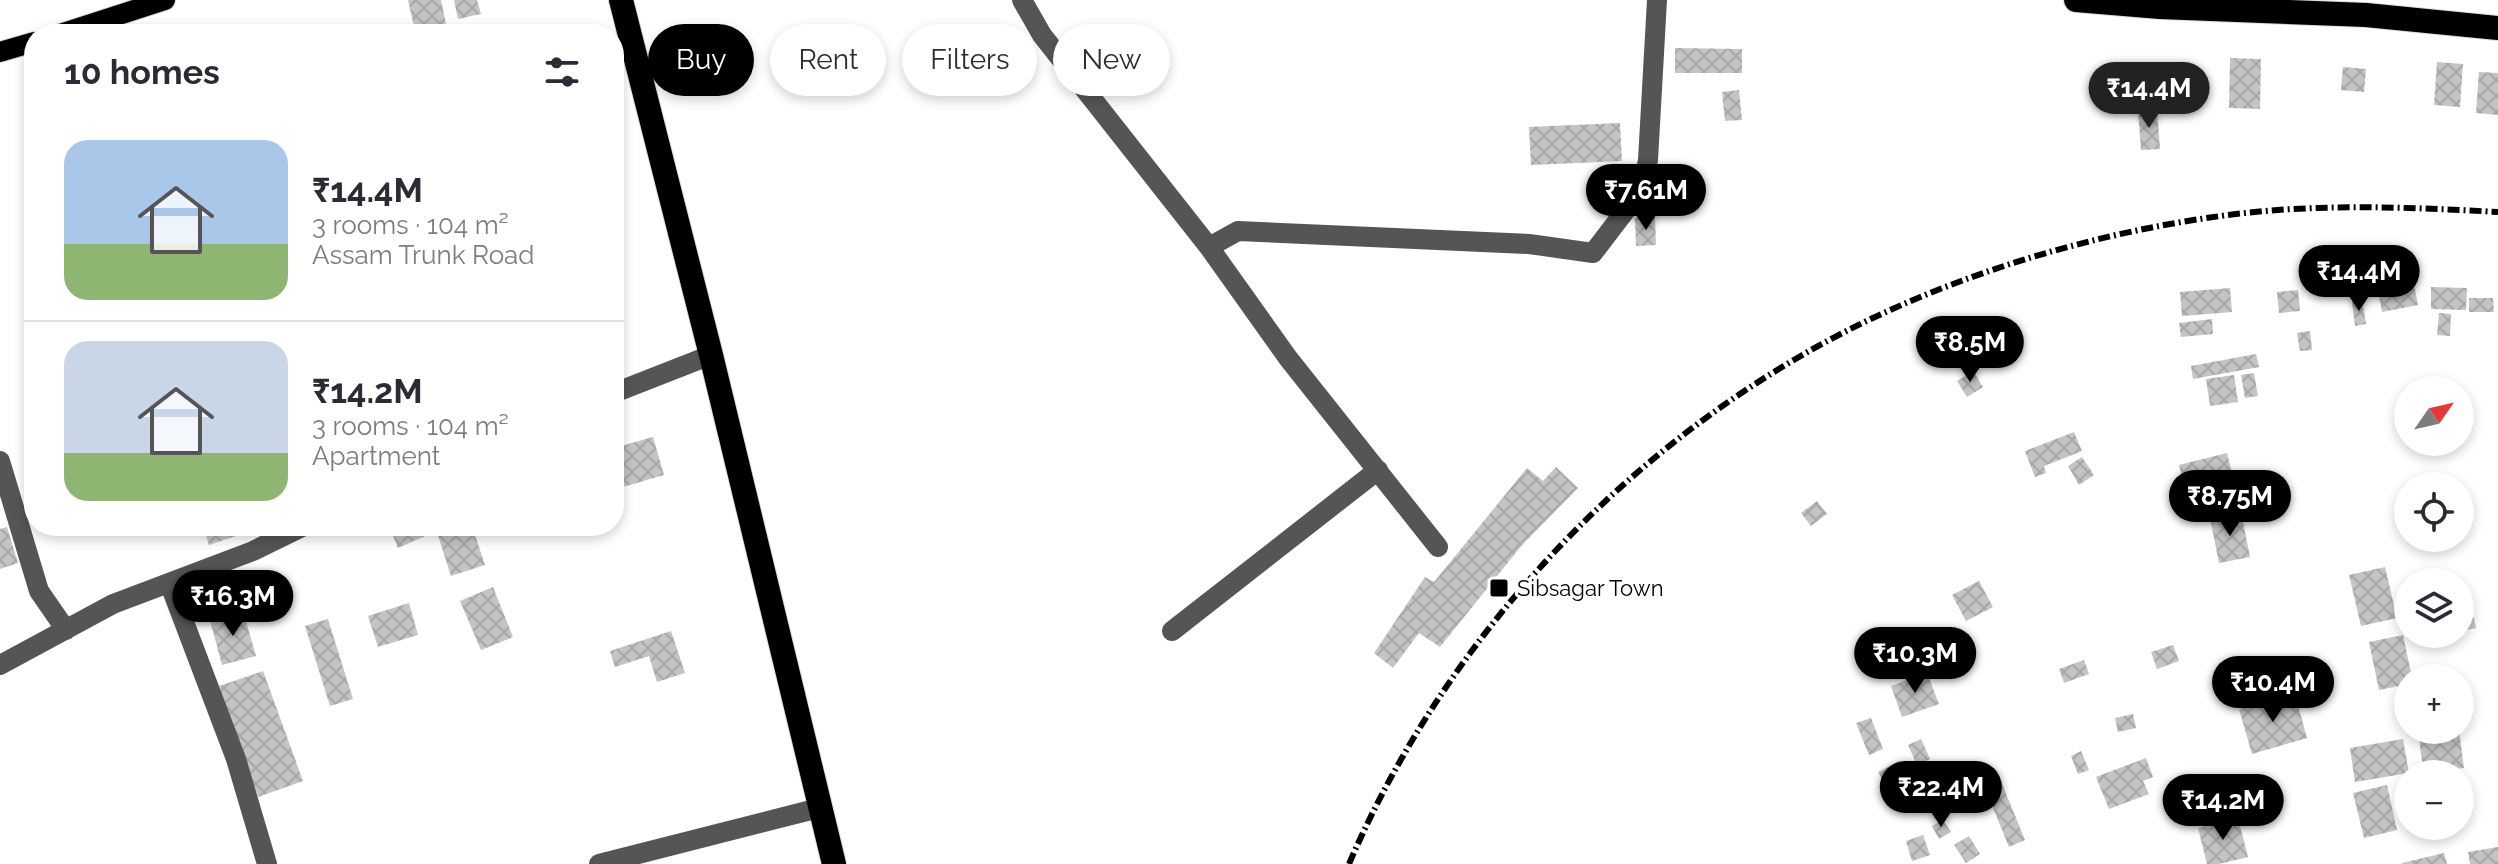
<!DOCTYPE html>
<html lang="en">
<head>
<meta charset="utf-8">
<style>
	:root { --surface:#fff; --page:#f7f7f7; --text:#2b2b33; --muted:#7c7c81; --line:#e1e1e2; --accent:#000 }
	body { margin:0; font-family:Raleway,sans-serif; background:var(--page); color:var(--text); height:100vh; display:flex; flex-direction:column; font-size:30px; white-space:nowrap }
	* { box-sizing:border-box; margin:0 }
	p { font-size:26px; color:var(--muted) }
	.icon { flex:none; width:44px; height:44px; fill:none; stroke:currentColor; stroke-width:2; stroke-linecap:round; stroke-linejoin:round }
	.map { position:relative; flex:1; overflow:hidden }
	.details { position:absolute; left:24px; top:24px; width:600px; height:512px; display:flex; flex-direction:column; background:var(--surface); border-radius:32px; box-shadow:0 4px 12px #0003 }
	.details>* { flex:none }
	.top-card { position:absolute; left:648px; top:24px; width:760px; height:72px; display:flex; gap:16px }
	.needle { width:52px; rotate:56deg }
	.controls { position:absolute; left:2394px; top:376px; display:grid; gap:16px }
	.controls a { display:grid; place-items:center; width:80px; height:80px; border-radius:50%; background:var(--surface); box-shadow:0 4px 12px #0003; font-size:40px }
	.price { position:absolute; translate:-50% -68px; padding:0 18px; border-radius:28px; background:var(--accent); color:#fff; font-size:26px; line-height:52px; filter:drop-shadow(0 2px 4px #0008) }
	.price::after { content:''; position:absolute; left:50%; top:48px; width:24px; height:18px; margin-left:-12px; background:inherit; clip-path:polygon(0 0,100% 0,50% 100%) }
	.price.current { background:#222; color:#fff }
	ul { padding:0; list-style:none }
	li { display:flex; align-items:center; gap:24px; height:200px; padding:0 40px }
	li+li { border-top:2px solid var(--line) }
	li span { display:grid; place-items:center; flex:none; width:224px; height:160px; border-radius:24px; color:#555 }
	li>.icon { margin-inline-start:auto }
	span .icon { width:96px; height:96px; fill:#fffc; stroke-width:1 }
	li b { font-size:34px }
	h2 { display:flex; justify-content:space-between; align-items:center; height:96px; padding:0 40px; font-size:34px }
	.tag { padding:0 28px; border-radius:36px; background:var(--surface); box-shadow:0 4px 12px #0003; font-size:28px; line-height:72px }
	.tag.current { background:var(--accent); color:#fff }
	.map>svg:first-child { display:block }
</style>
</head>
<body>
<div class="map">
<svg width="2498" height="864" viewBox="0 0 2498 864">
	<defs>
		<pattern id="building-cross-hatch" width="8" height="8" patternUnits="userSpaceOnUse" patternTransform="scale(2)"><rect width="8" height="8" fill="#c4c4c4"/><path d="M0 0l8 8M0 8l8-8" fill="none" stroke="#a7a7a7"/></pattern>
	</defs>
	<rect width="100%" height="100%" fill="#fff"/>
	<path fill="url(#building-cross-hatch)" d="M408,0h33l5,24 -31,7z
		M454,0h23l4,14 -23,5z
		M1675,48l67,1v24h-67z
		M2230,58l31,1 -1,50 -31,-1z
		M2437,62l26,2 -3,43 -26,-2z
		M2343,67l23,2 -2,23 -23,-2z
		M2479,72l19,1v42l-22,-2z
		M1739,90l3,30 -17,1 -3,-29z
		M2157,109l3,40 -19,1 -3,-40z
		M1620,123l2,38 -91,4 -2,-38z
		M1655,217l1,28 -20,1 -1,-28z
		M2414,284l4,21 -36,7 -4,-21z
		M2431,287l36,1 -1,22 -35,-1z
		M2230,288l2,24 -50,4 -2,-24z
		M2298,290l2,21 -21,2 -2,-21z
		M2469,298h24l1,14h-25z
		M2362,300l4,24 -11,2 -3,-24z
		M2439,313l12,1 -1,22 -13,-1z
		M2212,319l1,15 -32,3 -2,-14z
		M2310,331l2,19 -12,1 -3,-18z
		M2256,354l3,13 -66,12 -2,-13z
		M1973,371l10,16 -16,10 -10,-16z
		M2254,373l4,23 -13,2 -4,-23z
		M2234,375l4,27 -28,4 -4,-27z
		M2074,432l8,19 -38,15 2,7 -11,4 -10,-26z
		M653,437l11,38 -41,12 -9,-39z
		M2227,453l6,24 -48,13 -6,-25z
		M2082,457l12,18 -15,10 -11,-19z
		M1556,467l22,21 -56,57 -82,102 -21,-14 -26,35 -19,-15 51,-76 9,5 93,-114 16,13z
		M2233,485l4,17 -43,10 -4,-18z
		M1817,501l10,13 -16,12 -10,-13z
		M2241,512l9,45 -31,6 -9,-45z
		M203,526h48l2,4 -44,15z
		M389,526h42l3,6 -36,16z
		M435,526h37l13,39 -34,11z
		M7,527l11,36 -18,6v-40z
		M2385,567l12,51 -36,8 -12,-51z
		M1979,581l14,26 -27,14 -14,-26z
		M493,587l20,50 -32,13 -21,-49z
		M409,603l9,32 -40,12 -10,-31z
		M243,611l13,45 -34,9 -12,-45z
		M2474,618l2,10 -16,3v-10z
		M328,619l25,80 -23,7 -25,-80z
		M671,631l14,42 -28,9 -8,-26 -34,11 -5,-16z
		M2403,635l9,43h-4v6l-29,6 -10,-48z
		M2173,645l6,16 -22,8 -6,-17z
		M2084,660l5,14 -25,9 -5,-14z
		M263,671l40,110 -45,16 -39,-111z
		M1927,673l12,31 -37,13 -11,-31z
		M2295,694l12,44 -55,16 -13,-45z
		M2133,714l3,14 -18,4 -3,-14z
		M1871,718l12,31 -14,6 -13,-32z
		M2438,730h21l5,38 -40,5 -6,-40z
		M1921,739l9,20 -13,6 -9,-20z
		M2403,739l6,34 -54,9 -5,-34z
		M2081,751l8,19 -11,4 -7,-18z
		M2146,758l7,19 -10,4 6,13 -40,15 -13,-32z
		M1899,761l11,20 -21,11 -11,-20z
		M1998,774l27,66 -16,7 -27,-66z
		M1925,776l11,21 -15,7 -11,-21z
		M2408,780v30h-1l-7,-28z
		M2387,785l10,45 -33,8 -11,-45z
		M2238,818l10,39 -29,7h-12l-9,-36z
		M1943,820l8,12 -12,7 -7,-13z
		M2420,826h33v1l-31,7z
		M1923,835l7,20 -18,6 -6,-20z
		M1969,836l11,18 -14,9 -12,-18z
		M2498,847v17h-28l-2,-12z
		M2444,853l3,11h-45v-1z"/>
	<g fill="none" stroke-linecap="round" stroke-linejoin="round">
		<g stroke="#dbdbdb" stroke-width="22">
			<path id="major" d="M60,34l105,-34
				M0,52l34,-10"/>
		</g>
		<g stroke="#dbdbdb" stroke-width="26">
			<path id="highway" d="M621,0l90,355 123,509
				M2076,0l84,7 206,8 132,13"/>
		</g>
		<path stroke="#555" stroke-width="20" d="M1022,0l20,35 167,212 79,111 150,189
			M1209,247l29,-16 291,13 64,9 49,-64 6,-29 9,-160
			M614,393l97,-38
			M0,461l39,130 27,39
			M170,585l66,174 31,105
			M1172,631l206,-161
			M0,665l113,-61 140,-53 51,-25
			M599,864l220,-56"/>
		<use href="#major" stroke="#000" stroke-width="20"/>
		<use href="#highway" stroke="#000" stroke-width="24"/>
		<path stroke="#000" stroke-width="6" stroke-dasharray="12 4 2 4" stroke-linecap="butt" d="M1349,864c90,-210 252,-392 450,-507 124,-73 280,-122 422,-141 93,-13 184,-9 277,-4"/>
	</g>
	<rect fill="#000" stroke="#fff" stroke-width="3" x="1489" y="578" width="20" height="20" rx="4"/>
	<g text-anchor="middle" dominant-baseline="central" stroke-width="6" stroke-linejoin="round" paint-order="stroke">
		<g font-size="22" fill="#000" stroke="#fff" text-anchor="start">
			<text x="1517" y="588">Sibsagar Town</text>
		</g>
	</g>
</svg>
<div class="controls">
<a><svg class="needle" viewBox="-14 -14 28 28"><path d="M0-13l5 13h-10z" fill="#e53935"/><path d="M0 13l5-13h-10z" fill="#7c7c81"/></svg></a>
<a><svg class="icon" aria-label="locate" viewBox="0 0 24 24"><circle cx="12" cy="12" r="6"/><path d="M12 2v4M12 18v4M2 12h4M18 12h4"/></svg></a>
<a><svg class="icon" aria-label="layers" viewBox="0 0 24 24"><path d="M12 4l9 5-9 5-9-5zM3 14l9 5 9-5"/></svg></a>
<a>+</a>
<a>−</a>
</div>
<b class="price current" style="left:2149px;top:130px">₹14.4M</b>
<b class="price" style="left:1646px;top:232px">₹7.61M</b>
<b class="price" style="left:2359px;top:313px">₹14.4M</b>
<b class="price" style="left:1970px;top:384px">₹8.5M</b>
<b class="price" style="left:2230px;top:538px">₹8.75M</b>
<b class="price" style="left:233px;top:638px">₹16.3M</b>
<b class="price" style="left:1915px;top:695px">₹10.3M</b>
<b class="price" style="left:2273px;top:724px">₹10.4M</b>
<b class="price" style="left:1941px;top:829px">₹22.4M</b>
<b class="price" style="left:2223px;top:842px">₹14.2M</b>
<div class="top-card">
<a class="tag current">Buy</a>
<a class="tag">Rent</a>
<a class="tag">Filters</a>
<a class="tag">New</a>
</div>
<section class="details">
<h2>10 homes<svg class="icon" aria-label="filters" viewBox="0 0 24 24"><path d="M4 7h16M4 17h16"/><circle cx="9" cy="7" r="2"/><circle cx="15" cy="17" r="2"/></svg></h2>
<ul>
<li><span style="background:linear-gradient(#a9c7e8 65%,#8fb573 0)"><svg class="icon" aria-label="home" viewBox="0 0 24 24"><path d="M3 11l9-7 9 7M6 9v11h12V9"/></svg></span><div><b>₹14.4M</b><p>3 rooms · 104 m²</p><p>Assam Trunk Road</p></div></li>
<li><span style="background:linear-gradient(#c9d6e8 70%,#8fb573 0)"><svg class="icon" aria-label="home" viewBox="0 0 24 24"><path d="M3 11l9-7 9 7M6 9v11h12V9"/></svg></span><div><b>₹14.2M</b><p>3 rooms · 104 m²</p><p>Apartment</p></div></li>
</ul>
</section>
</div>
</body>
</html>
